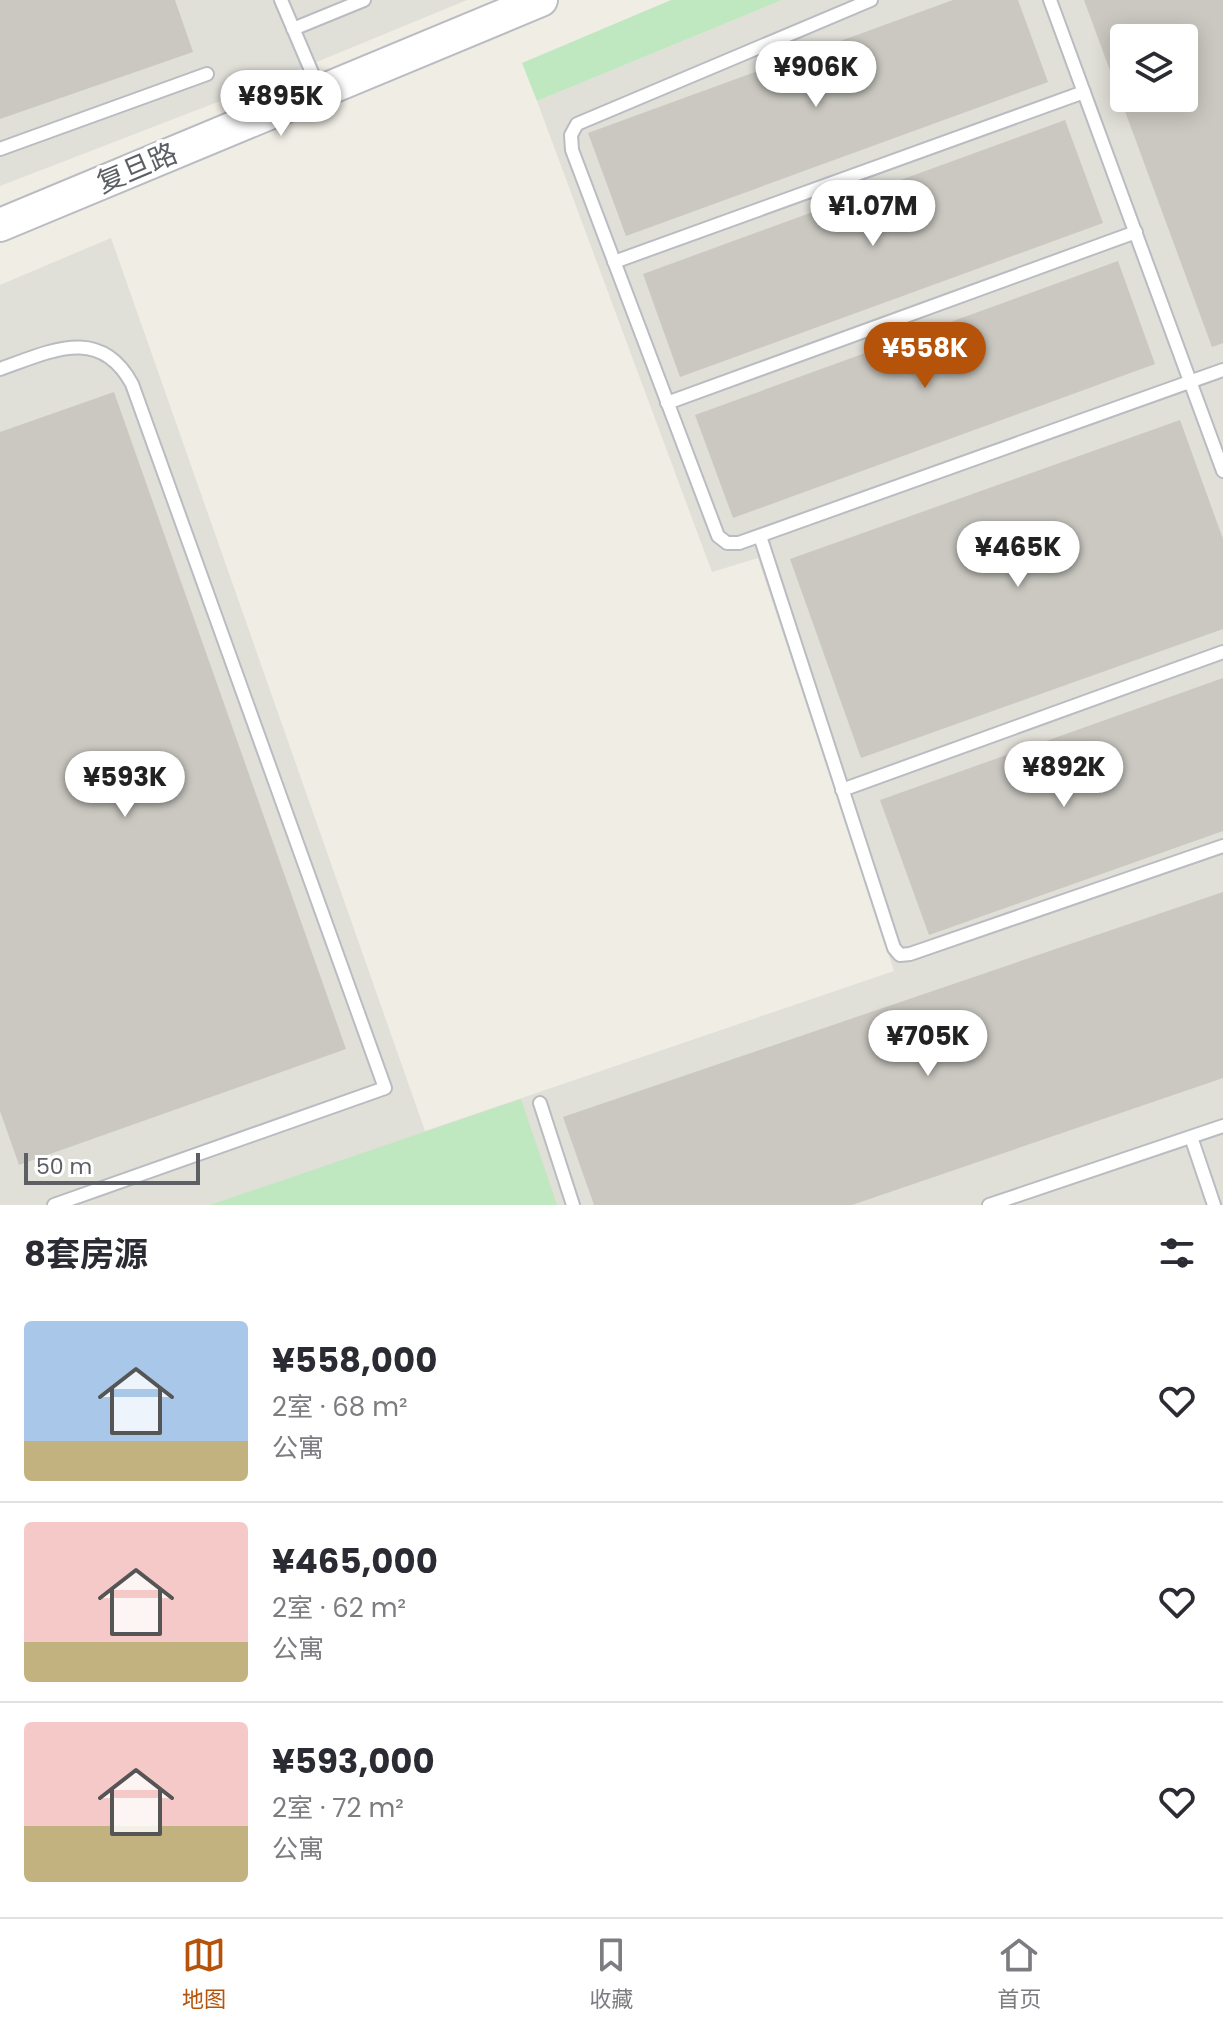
<!DOCTYPE html>
<html lang="zh">
<head>
<meta charset="utf-8">
<style>
	:root { --surface:#fff; --page:#f7f7f7; --text:#2b2b33; --muted:#7c7c81; --line:#e1e1e2; --accent:#b45309 }
	body { margin:0; font-family:Poppins,"Noto Sans SC",sans-serif; background:var(--page); color:var(--text); height:100vh; display:flex; flex-direction:column; font-size:30px; white-space:nowrap }
	* { box-sizing:border-box; margin:0 }
	p { font-size:26px; color:var(--muted) }
	.icon { flex:none; width:44px; height:44px; fill:none; stroke:currentColor; stroke-width:2; stroke-linecap:round; stroke-linejoin:round }
	.map { position:relative; height:1205px; overflow:hidden }
	.sheet { display:flex; flex-direction:column; background:var(--surface); flex:1 }
	.sheet>* { flex:none }
	.buttons { position:absolute; left:1110px; top:24px; display:grid; gap:16px }
	.buttons a { display:grid; place-items:center; width:88px; height:88px; border-radius:8px; background:var(--surface); box-shadow:0 4px 20px #0003; font-size:40px }
	.scale { position:absolute; left:24px; bottom:20px; width:176px; box-sizing:border-box; padding-left:8px; border:4px solid #5c6065; border-top:0; font-size:22px; line-height:28px; white-space:nowrap; color:#5c6065; -webkit-text-stroke:6px #fff; paint-order:stroke }
	.price { position:absolute; translate:-50% -68px; padding:0 18px; border-radius:28px; background:#fff; color:#222; font-size:26px; line-height:52px; filter:drop-shadow(0 2px 4px #0008) }
	.price::after { content:''; position:absolute; left:50%; top:48px; width:24px; height:18px; margin-left:-12px; background:inherit; clip-path:polygon(0 0,100% 0,50% 100%) }
	.price.current { background:var(--accent); color:#fff }
	ul { padding:0; list-style:none }
	li { display:flex; align-items:center; gap:24px; height:200px; padding:0 24px }
	li+li { border-top:2px solid var(--line) }
	li span { display:grid; place-items:center; flex:none; width:224px; height:160px; border-radius:8px; color:#555 }
	li>.icon { margin-inline-start:auto }
	span .icon { width:96px; height:96px; fill:#fffc; stroke-width:1 }
	li b { font-size:34px }
	h2 { display:flex; justify-content:space-between; align-items:center; height:96px; padding:0 24px; font-size:34px }
	.menu { display:flex; justify-content:space-around; align-items:center; height:112px; border-top:2px solid var(--line); background:var(--surface); font-size:22px; color:var(--muted) }
	.menu a { display:grid; justify-items:center; gap:4px }
	.menu .current { color:var(--accent) }
	.map>svg:first-child { display:block }
</style>
</head>
<body>
<div class="map">
<svg width="1223" height="1205" viewBox="0 0 1223 1205">
	<rect width="100%" height="100%" fill="#efede4"/>
	<path fill="#e0dfd8" fill-rule="evenodd" d="M0,0h467l-226,93 -241,93z
		M782,0h441v1205h-1223v-920l111,-47 314,893 469,-160 -136,-413 -46,14 -175,-471zM1124,38h60v60h-60z"/>
	<path fill="#bfe8c0" d="M671,0h111l-245,101 -15,-38z
		M521,1099l36,106h-347z"/>
	<path fill="#cac8c1" fill-rule="evenodd" d="M0,0h175l18,52 -193,67z
		M953,0h65l30,82 -422,154 -38,-103z
		M1084,0h139v343l-11,4zM1124,38h60v60h-60z
		M1065,120l38,103 -423,154 -37,-103z
		M1118,261l37,103 -422,154 -38,-103z
		M114,392l232,657 -327,116 -19,-54v-679z
		M1180,420l43,119v90l-362,129 -71,-199z
		M1223,678v153l-294,104 -49,-135z
		M1223,892v186l-371,127h-258l-31,-88z"/>
	<g fill="none" stroke-linecap="round" stroke-linejoin="round">
		<g stroke="#b9bcc1" stroke-width="16">
			<path id="service" d="M281,0l38,89
				M871,0l-294,124 -6,11 1,15 146,386 9,7h12l484,-173
				M1050,0l173,471
				M293,29l71,-29
				M0,149l207,-75
				M614,262l470,-170
				M0,369c51,-18 100,-44 132,15l253,704 -331,117
				M667,403l469,-171
				M760,536l134,412 6,7 10,-1 313,-108
				M842,790l381,-138
				M540,1103l33,102
				M1191,1137l23,68
				M989,1205l234,-79"/>
		</g>
		<g stroke="#b9bcc1" stroke-width="36">
			<path id="tertiary" d="M0,225l541,-225"/>
		</g>
		<use href="#service" stroke="#fff" stroke-width="12"/>
		<use href="#tertiary" stroke="#fff" stroke-width="32"/>
	</g>
	<g text-anchor="middle" dominant-baseline="central" stroke-width="7" stroke-linejoin="round" paint-order="stroke">
		<g font-size="28" fill="#5c6065" stroke="#fff">
			<text transform="translate(137 168) rotate(-23)">复旦路</text>
		</g>
	</g>
</svg>
<div class="buttons">
<a><svg class="icon" aria-label="layers" viewBox="0 0 24 24"><path d="M12 4l9 5-9 5-9-5zM3 14l9 5 9-5"/></svg></a>
</div>
<div class="scale">50 m</div>
<b class="price" style="left:816px;top:109px">¥906K</b>
<b class="price" style="left:281px;top:138px">¥895K</b>
<b class="price" style="left:873px;top:248px">¥1.07M</b>
<b class="price current" style="left:925px;top:390px">¥558K</b>
<b class="price" style="left:1018px;top:589px">¥465K</b>
<b class="price" style="left:1064px;top:809px">¥892K</b>
<b class="price" style="left:125px;top:819px">¥593K</b>
<b class="price" style="left:928px;top:1078px">¥705K</b>
</div>
<section class="sheet">
<h2>8套房源<svg class="icon" aria-label="filters" viewBox="0 0 24 24"><path d="M4 7h16M4 17h16"/><circle cx="9" cy="7" r="2"/><circle cx="15" cy="17" r="2"/></svg></h2>
<ul>
<li><span style="background:linear-gradient(#a9c7e8 75%,#c2b280 0)"><svg class="icon" aria-label="home" viewBox="0 0 24 24"><path d="M3 11l9-7 9 7M6 9v11h12V9"/></svg></span><div><b>¥558,000</b><p>2室 · 68 m²</p><p>公寓</p></div><svg class="icon" aria-label="heart" viewBox="0 0 24 24"><path d="M12 20l-8-8c-3-5 5-10 8-4 3-6 11-1 8 4z"/></svg></li>
<li><span style="background:linear-gradient(#f6c9c9 75%,#c2b280 0)"><svg class="icon" aria-label="home" viewBox="0 0 24 24"><path d="M3 11l9-7 9 7M6 9v11h12V9"/></svg></span><div><b>¥465,000</b><p>2室 · 62 m²</p><p>公寓</p></div><svg class="icon" aria-label="heart" viewBox="0 0 24 24"><path d="M12 20l-8-8c-3-5 5-10 8-4 3-6 11-1 8 4z"/></svg></li>
<li><span style="background:linear-gradient(#f6c9c9 65%,#c2b280 0)"><svg class="icon" aria-label="home" viewBox="0 0 24 24"><path d="M3 11l9-7 9 7M6 9v11h12V9"/></svg></span><div><b>¥593,000</b><p>2室 · 72 m²</p><p>公寓</p></div><svg class="icon" aria-label="heart" viewBox="0 0 24 24"><path d="M12 20l-8-8c-3-5 5-10 8-4 3-6 11-1 8 4z"/></svg></li>
</ul>
</section>
<nav class="menu">
<a class="current"><svg class="icon" aria-label="map" viewBox="0 0 24 24"><path d="M3 6l6-2 6 2 6-2v14l-6 2-6-2-6 2zM9 4v14M15 6v14"/></svg>地图</a>
<a><svg class="icon" aria-label="saved" viewBox="0 0 24 24"><path d="M7 4h10v16l-5-4-5 4z"/></svg>收藏</a>
<a><svg class="icon" aria-label="home" viewBox="0 0 24 24"><path d="M3 11l9-7 9 7M6 9v11h12V9"/></svg>首页</a>
</nav>
</body>
</html>
